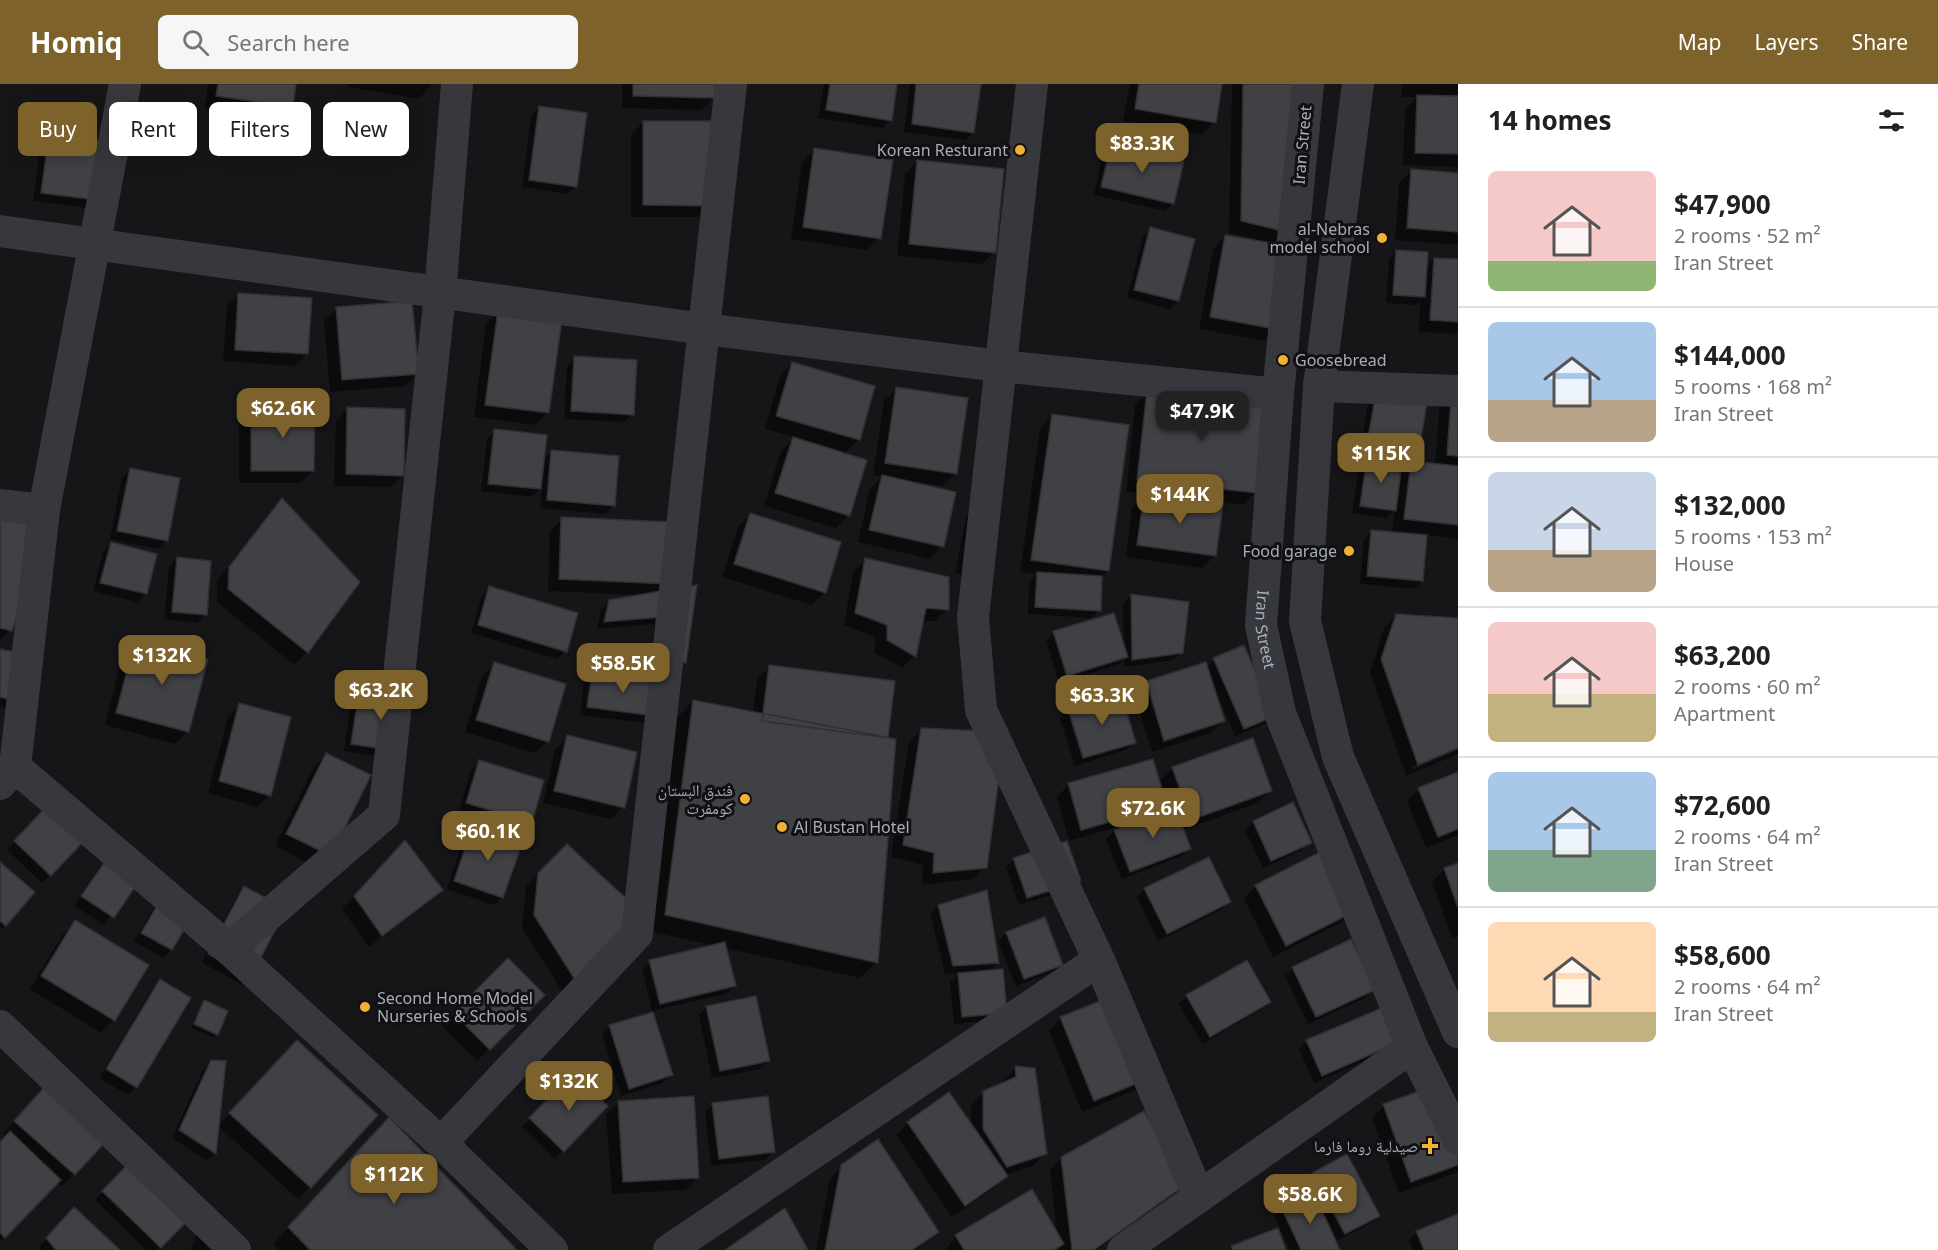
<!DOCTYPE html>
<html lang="en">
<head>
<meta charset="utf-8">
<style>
	:root { --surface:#fff; --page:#f6f6f6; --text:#202124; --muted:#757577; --line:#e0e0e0; --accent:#7e622b }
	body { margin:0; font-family:"Noto Sans","Noto Naskh Arabic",sans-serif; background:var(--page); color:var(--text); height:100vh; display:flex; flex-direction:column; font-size:22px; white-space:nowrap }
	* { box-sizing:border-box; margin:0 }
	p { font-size:20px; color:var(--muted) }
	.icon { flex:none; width:33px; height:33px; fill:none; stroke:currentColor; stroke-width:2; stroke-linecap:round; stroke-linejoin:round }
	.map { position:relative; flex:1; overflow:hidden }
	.side { display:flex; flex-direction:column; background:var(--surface); width:480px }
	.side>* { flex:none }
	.guide { position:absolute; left:18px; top:18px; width:570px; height:54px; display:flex; gap:12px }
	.price { position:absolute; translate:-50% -51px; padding:0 14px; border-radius:12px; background:var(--accent); color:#fff; font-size:20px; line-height:39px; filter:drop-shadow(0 2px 3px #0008) }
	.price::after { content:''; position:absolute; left:50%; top:36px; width:18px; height:14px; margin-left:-9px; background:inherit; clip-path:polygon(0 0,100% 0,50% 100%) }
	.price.on { background:#222; color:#fff }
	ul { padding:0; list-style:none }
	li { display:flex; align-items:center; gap:18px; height:150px; padding:0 30px }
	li+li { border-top:2px solid var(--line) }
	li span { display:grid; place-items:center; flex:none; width:168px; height:120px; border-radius:9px; color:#555 }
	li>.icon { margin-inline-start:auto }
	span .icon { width:72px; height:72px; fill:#fffc; stroke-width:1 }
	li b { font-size:26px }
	h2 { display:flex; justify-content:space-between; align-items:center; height:72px; padding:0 30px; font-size:26px }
	.tag { padding:0 21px; border-radius:9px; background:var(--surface); box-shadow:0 3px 15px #0003; font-size:21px; line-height:54px }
	.tag.on { background:var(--accent); color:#fff }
	header { display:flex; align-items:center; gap:36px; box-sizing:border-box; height:84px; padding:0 30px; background:var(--accent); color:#fff }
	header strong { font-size:28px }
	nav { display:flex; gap:33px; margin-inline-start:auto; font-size:21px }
	.search { width:420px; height:54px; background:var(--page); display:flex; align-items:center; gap:15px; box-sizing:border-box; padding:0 21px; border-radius:9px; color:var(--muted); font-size:22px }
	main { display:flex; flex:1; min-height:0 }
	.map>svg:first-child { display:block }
</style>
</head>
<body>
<header>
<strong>Homiq</strong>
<div class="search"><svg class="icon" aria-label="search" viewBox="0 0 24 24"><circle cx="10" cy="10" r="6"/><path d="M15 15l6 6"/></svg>Search here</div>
<nav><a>Map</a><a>Layers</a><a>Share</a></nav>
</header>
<main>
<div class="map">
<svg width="1458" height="1166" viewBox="0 0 1458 1166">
	<rect width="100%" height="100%" fill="#161618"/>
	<path fill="#0007" fill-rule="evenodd" d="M208,0h87l-3,22 -13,13 -74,-11z
		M348,0h84l-13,15 -71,-12z
		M622,0h92v14l-13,12 -79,-2z
		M824,0h72l-6,36 -8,8 -64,-10z
		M910,0h69l-6,48 -8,8 -61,-8z
		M1130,0h91l-7,38 -12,13 -79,-14z
		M1232,0h80l-27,147 -13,14 5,98 -78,-14 14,-80 12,-13 29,5 1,-2 -26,-6z
		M1403,0h55v83l-55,-2 2,-56 12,-12h-16z
		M539,24l37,78 -8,8 -46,-7 9,-71z
		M643,38l71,1 -12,94h-71v-82z
		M49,51l55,7 -16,66 -55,-7 8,-58z
		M1112,62l61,57 -8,8 -71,-16 9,-41z
		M815,65l64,89 -12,12 -76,-11 11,-77z
		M917,77l77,91 -12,12 -85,-8 8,-82z
		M1411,87l47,4v70l-63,-5 4,-57z
		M1151,145l27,72 -8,8 -43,-11 16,-61z
		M1397,167l29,17 8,-9 24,2v73l-39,-2 1,-32 -4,5 -30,-2 3,-44z
		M239,210l68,60 -13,12 -71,-5 4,-55z
		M336,225l81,65 -12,12 -75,6 -6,-71z
		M499,228l48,101 -12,12 -61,-8 12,-93z
		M575,274l57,56 -8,8 -60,-3 3,-53z
		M792,279l82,24 -16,53 -14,14 4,61 -12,13 -72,-22 17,-55 14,-14 -30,-8 15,-53z
		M897,304l58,86 -12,12 -28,-4 27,64 -12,13 -72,-17 12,-53 12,-12 -9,-2 11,-74z
		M1458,304v151l-32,-4 -4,46 -8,8 -54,-5 4,-44 8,-9 20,2 3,-23 -9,8 -34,-5 7,-46 8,-8 32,16 12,-13 24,3 5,-65z
		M1147,308l109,100 -13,13 -64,-7 36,58 -13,12 -76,-11 6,-49 14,-14 -20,-2 9,-87z
		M1368,318l57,1 -8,49 -8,8 -49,-9z
		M251,324l62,63 -13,12h-61v-62z
		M348,324l55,67 -13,12 -56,-1 2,-65z
		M1052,332l56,155 -7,6 -2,33 -8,8 -63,-4 1,-32 8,-8 -17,-2 20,-144z
		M495,347l47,31 10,-10 62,53 -8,9 -66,-6 2,-21 -11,10 -50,-6 6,-52z
		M130,386l36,71 -8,8 -48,-10 12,-61z
		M282,416l76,82 -51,70 -13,13 -77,-63v-21z
		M974,425l1,68 -20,-4 11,-56z
		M750,431l75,77 -13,13 -90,-28 16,-50z
		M562,435l105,64 -11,10 29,69 -9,8 -25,-3 3,-43 -57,5 4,-19 8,-9 30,-6 -91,-4 2,-60z
		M0,437l27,76 -17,33 -10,10z
		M111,460l44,11 -10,39 -8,8 -44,-11 10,-39z
		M177,475l28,56 -8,8 -33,-4 5,-52z
		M866,476l81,49 -12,12h-13l-8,35 -12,12 -27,-15v-16l-31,-12 9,-53z
		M490,504l75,63 -8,8 -86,-26 11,-37z
		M1131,512l51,56 -9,8 -49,7v-8l-6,6 -59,18 -13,-42 8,-8 70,13 -1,-42z
		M1396,531l62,4v128l-48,20 2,3 46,-20v4l-52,22 -36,-104 14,-44z
		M135,558l71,18 -19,72 -12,12 -70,-19 18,-71z
		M0,567l9,58 -9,-2z
		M1214,576l59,56 -8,8 -30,12 -18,-42h-2l8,27 -12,12 -59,19 -18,-58 12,-12 61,-15z
		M494,580l53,77 -12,12 -70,-21 17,-56z
		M769,583l117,72 -10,223 -16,16 -135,-30 9,38 -8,8 -74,17 -10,-42 8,-8 65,-15 -66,-15 28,-213 16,-17 60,12 4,-34z
		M592,590l65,8 -12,41 -65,-8 4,-33z
		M360,608l35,67 -51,-8 7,-51z
		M1120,611l15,47 -9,8 -51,16 -15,-47 8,-8z
		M240,621l29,90 -12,12 -49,-14 20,-76z
		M922,646l63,137 -12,12 -51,6 1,-20 -32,-8 18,-115z
		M568,653l55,70 -12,12 -68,-16 12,-54z
		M326,671l-8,113 -43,-22 39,-79z
		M479,678l51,60 -8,8 -63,-19 12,-41z
		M1173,684l98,22 -13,13 -76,27 8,18 -8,8 -60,23 -16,-40 12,-12 -49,14 -12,-44 12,-13 89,-1zM1161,698l10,27 -16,7 10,-11 -6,-22z
		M1458,689v62l-32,13 -19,-47 12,-12z
		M53,717l-3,74 -8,8 -35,-33z
		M1293,720l17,38 -8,8 -39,18 -18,-38 9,-8z
		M473,744l29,69 -8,8 -47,-16 17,-52z
		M567,762l9,136 -12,12 -42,-66 4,-41z
		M110,769l38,13 -44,59 -30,-20z
		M393,770l48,36 -72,57 -27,-38z
		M1014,775l57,30 -52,16 -13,-38z
		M0,780l5,61 -5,5z
		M1458,781v71l-6,2 -20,-56 13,-13z
		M1256,802l98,24 -12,12 -69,35 -29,-58z
		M245,804l4,88 -8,8 -40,-22 36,-66z
		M1145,805l84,13 -8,8 -63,31 -21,-44z
		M158,816l37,8 -24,42 -8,8 -29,-17z
		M939,822l59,56 -10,10 10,48 -44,4 -4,-42 10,-9 -15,1 -15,-60z
		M1044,835l18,45 -9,8 -37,14 -18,-45 8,-8z
		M75,838l71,43 -33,55 -12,13 -71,-44 33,-55z
		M508,876l35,35 -66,66 -35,-35z
		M1293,884l80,22 -8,8 -57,26 -23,-48z
		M160,897l29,18 -53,88 -8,8 -29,-17 53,-89z
		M1187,912l82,6 -8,8 -59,34 -23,-40z
		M204,918l13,32 -4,3 -22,-9z
		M707,923l61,54 -8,8 -48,9 -13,-63z
		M1061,934l81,69 -60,25 -33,-81z
		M610,943l61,48 -8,8 -42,13 -19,-61z
		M1307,957l83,9 -76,33 -15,-34z
		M285,970l25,133 -12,12 -80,-73z
		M212,978h12l-10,92 -7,7 -35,-23 31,-68z
		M1016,983l29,86 -12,13 -28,9 -11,13 -42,29 -56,-82 12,-12 63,3v-21l13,-13 20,-8v-4z
		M573,990l33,32 -51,53 -33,-32z
		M36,1013l38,77 -12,12 -5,-4 -57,59v-97l7,-7 -4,-3z
		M619,1018l79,75 -13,13 -73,4 -6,-80z
		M713,1020l60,47 -8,9 -54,6 -6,-54z
		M1384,1022l74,15v51l-59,21 -27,-75z
		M373,1051l142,115h-236l-6,-6z
		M1062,1074l121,27 -12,12 -74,53h-38v-3l-3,3h-111l11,-14 101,-1 -7,-65z
		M133,1078l56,54 -32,34h-11l-51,-50z
		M842,1082l95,66 -21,18h-100l14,-71z
		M1313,1090l66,41 -8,8 -36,19 3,8h-48l-16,-33 8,-8 30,-14 -7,-13z
		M1458,1131v35h-45l-4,-10 8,-8z
		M66,1133l51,33h-76l-2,-3z
		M208,1140l29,26h-46l5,-14z"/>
	<path fill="#404145" stroke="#303034" stroke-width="1.5" d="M218,0h78l-3,23 -77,-11z
		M633,0h82v14l-82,-2z
		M830,0h67l-5,37 -66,-11z
		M916,0h65l-7,49 -62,-9z
		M1139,0h83l-6,39 -81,-14z
		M1243,0h70l-27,148 -45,-11z
		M1417,11l41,1v58l-43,-1z
		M539,22l48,7 -10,74 -48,-7z
		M643,37h73v85l-73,-1z
		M49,50l56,7 -8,59 -56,-7z
		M1111,60l73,17 -10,43 -73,-17z
		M814,64l79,12 -12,79 -78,-12z
		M917,76l87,9 -8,84 -87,-9z
		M1411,85l47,4v59l-51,-4z
		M1150,143l45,12 -16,62 -45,-11z
		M1225,151l81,14 -15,83 -81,-15z
		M1396,166l32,2 -3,45 -32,-2z
		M1434,174l24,1v63l-28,-2z
		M238,209l74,5 -4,56 -73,-4z
		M412,217l7,73 -77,6 -6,-73z
		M498,226l64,9 -13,94 -64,-8z
		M574,272l63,4 -3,55 -63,-4z
		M792,278l83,24 -15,54 -84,-24z
		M1452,302l6,1v69l-11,-1z
		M896,303l72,11 -11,76 -72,-11z
		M1147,307l120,13 -10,89 -120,-13z
		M1376,309l51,9 -8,50 -52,-9z
		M251,323l64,1 -1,63h-63z
		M347,323l58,2 -1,67 -58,-2z
		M1052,330l77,11 -20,146 -78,-11z
		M494,345l53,6 -6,54 -53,-5z
		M793,353l74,23 -17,56 -75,-23z
		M551,366l68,6 -4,50 -68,-6z
		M1367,373l35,5 -6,49 -36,-5z
		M1411,377l47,5v59l-54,-6z
		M130,384l50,10 -12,63 -51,-10z
		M882,391l74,17 -12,55 -75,-17z
		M1144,410l79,11 -7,51 -79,-11z
		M282,414l78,84 -52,71 -80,-64 1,-22z
		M750,429l91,29 -15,51 -92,-29z
		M561,433l109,5 -2,62 -109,-5z
		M0,436l46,5 -34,106 -12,-3z
		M1371,446l56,5 -4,46 -56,-5z
		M111,458l46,12 -10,40 -47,-11z
		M177,473l34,4 -4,54 -35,-3z
		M865,474l84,19v33l-23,-2 -10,49 -29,-17v-15l-32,-12z
		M1037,488l65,4 -1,35 -66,-4z
		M697,501l-11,78 -28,-4 4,-42 -58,5 5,-22z
		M489,502l89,27 -11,39 -89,-27z
		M1131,510l58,8 -6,51 -51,7z
		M1114,529l14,44 -61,19 -14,-45z
		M1396,530l62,4v130l-40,17 -37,-106z
		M135,556l73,19 -19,73 -73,-19z
		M1244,561l31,71 -31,13 -31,-71z
		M0,565l20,4 -1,49 -19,-5z
		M494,578l72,22 -17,58 -73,-22z
		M1206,578l19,59 -61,20 -18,-60z
		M769,581l126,16 -7,57 -126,-17z
		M592,588l67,9 -5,35 -67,-9z
		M359,607l53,8 -8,53 -53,-8z
		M1121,609l15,50 -53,15 -15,-49z
		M693,616l203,39 -18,224 -213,-48z
		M239,619l52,14 -20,79 -52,-15z
		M921,644l84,4 -18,136 -54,5 1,-20 -31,-8z
		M567,651l70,17 -12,56 -71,-17z
		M1253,654l19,53 -81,29 -19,-53z
		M326,669l45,22 -40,81 -45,-22z
		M1153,675l14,47 -86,24 -13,-47z
		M479,676l65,20 -12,43 -66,-20z
		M1458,688v57l-20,8 -20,-49z
		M61,707l37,35 -47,50 -37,-35z
		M1293,718l19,41 -41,18 -18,-40z
		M1175,722l16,43 -61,23 -16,-42z
		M472,743l50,17 -19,54 -49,-17z
		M405,756l38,50 -61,46 -28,-40z
		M1067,757l14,40 -54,17 -14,-40z
		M118,759l32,22 -36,53 -33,-22z
		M567,760l75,69 -65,70 -43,-68 4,-42z
		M1324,766l32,61 -70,35 -31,-61z
		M1209,773l22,45 -64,32 -23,-46z
		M0,778l35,30 -29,34 -6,-5z
		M1458,779v45l-14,-40z
		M244,802l42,23 -35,68 -43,-23z
		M166,806l31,18 -25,42 -31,-17z
		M987,806l12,73 -46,3 -15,-61z
		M1045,833l18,48 -39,14 -18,-47z
		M75,836l74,45 -34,56 -74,-45z
		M1351,855l24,51 -59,27 -24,-50z
		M725,858l11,44 -76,18 -11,-44z
		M508,874l37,37 -55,55 -37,-37z
		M1247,876l24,42 -61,35 -24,-42z
		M1003,885l4,44 -45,4 -4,-44z
		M160,895l31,19 -54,90 -31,-19z
		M1122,908l35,83 -63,26 -34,-84z
		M756,912l14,65 -50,10 -14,-65z
		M204,916l24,11 -10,24 -24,-11z
		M1384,923l15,35 -77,34 -16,-36z
		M653,928l20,63 -44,14 -20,-64z
		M297,956l81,75 -67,73 -82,-75z
		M211,976l15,1 -10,93 -37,-24z
		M1015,982l20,2 12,86 -40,13 -24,-38v-38l33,-14z
		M573,988l35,34 -44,46 -35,-34z
		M1446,998l12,34v49l-47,17 -28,-78z
		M48,999l61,55 -34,37 -61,-54z
		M949,1008l59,84 -43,30 -58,-84z
		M694,1012l5,82 -76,4 -5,-81z
		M768,1012l7,56 -56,7 -7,-56z
		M1144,1027l41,74 -91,65h-22l-11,-93z
		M389,1033l128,133h-207l-22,-23z
		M10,1047l51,49 -56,58 -5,-5v-91z
		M878,1055l61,93 -27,18h-87l16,-85z
		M1347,1070l33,62 -35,18 -33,-61z
		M133,1075l59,57 -31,32 -59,-57z
		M1032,1105l32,55 -10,6h-90l-9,-15z
		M1314,1109l26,57h-39l-20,-43z
		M74,1123l46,43h-64l-10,-12z
		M785,1124l23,42h-83z
		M1458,1130v36h-34l-8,-19z
		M1278,1144l8,22h-53l-2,-4z"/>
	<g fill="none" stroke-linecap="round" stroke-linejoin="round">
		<g stroke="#37383d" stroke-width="32">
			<path d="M1032,0l-59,533 8,93 118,250 100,237"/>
			<path id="s1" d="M1308,0l-30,310 -17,231 19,88 132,334 46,92"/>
			<path d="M1358,0l-39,302 -14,235 33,136 120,275"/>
			<path d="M0,147l704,98 296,37 278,28"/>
			<path d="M1319,302l139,5"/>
			<path d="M0,421l44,5"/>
			<path d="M15,683l214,182 212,194 111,107"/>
			<path d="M0,700l15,-17 29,-257 81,-426"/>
			<path d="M229,865l155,-134 56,-521 17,-210"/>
			<path d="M0,942l235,224"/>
			<path d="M441,1059l196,-209 94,-850"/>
			<path d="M669,1166l430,-290"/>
			<path d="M1123,1166l289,-203"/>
		</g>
	</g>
	<g fill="#f2b134" stroke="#111113" stroke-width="2">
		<circle cx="1020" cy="66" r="6"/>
		<circle cx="1382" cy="154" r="6"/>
		<circle cx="1283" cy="276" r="6"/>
		<circle cx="1349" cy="467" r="6"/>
		<circle cx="745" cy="715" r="6"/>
		<circle cx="782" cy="743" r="6"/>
		<circle cx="365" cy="923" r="6"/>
		<path d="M1427 1053h6v6h6v6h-6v6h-6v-6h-6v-6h6z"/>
	</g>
	<g text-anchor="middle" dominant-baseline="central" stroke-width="6" stroke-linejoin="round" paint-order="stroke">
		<g font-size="16" fill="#a8adb8" stroke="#111113">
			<text transform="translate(1302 61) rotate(-85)">Iran Street</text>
			<text stroke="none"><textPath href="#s1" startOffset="548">Iran Street</textPath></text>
		</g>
		<g font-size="16" fill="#a8adb8" stroke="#111113" text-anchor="end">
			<text x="1008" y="66">Korean Resturant</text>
			<text x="1370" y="145">al-Nebras<tspan x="1370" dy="18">model school</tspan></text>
			<text x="1295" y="276" text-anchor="start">Goosebread</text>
			<text x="1337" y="467">Food garage</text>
			<text x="733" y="706">فندق البستان<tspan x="733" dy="18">كومفرت</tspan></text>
			<text x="794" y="743" text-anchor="start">Al Bustan Hotel</text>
			<text x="377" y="914" text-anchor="start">Second Home Model<tspan x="377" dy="18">Nurseries &amp; Schools</tspan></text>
			<text x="1418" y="1062">صيدلية روما فارما</text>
		</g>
	</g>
</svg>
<b class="price" style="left:1142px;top:90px">$83.3K</b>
<b class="price" style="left:283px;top:355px">$62.6K</b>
<b class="price on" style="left:1202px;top:358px">$47.9K</b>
<b class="price" style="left:1381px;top:400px">$115K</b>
<b class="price" style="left:1180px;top:441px">$144K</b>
<b class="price" style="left:162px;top:602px">$132K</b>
<b class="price" style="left:623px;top:610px">$58.5K</b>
<b class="price" style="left:381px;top:637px">$63.2K</b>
<b class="price" style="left:1102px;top:642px">$63.3K</b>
<b class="price" style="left:1153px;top:755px">$72.6K</b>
<b class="price" style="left:488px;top:778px">$60.1K</b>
<b class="price" style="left:569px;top:1028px">$132K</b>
<b class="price" style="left:394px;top:1121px">$112K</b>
<b class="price" style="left:1310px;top:1141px">$58.6K</b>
<div class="guide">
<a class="tag on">Buy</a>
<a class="tag">Rent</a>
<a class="tag">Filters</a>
<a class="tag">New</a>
</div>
</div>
<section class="side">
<h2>14 homes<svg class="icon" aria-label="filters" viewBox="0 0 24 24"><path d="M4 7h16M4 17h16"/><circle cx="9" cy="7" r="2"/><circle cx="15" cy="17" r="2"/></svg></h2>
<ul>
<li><span style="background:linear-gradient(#f6c9c9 75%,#8fb573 0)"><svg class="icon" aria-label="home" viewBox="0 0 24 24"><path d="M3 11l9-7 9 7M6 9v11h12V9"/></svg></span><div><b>$47,900</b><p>2 rooms · 52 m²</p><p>Iran Street</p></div></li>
<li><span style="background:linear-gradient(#a9c7e8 65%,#b9a48a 0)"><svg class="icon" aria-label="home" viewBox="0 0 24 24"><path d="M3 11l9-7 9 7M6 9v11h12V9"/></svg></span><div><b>$144,000</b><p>5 rooms · 168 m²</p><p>Iran Street</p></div></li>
<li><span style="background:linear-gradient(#c9d6e8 65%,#b9a48a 0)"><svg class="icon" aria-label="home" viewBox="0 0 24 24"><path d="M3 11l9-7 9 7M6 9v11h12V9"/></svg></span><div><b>$132,000</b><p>5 rooms · 153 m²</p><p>House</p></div></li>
<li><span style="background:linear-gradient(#f6c9c9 60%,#c2b280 0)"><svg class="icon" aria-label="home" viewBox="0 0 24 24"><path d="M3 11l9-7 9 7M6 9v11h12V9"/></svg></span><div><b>$63,200</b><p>2 rooms · 60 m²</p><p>Apartment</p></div></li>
<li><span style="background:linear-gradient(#a9c7e8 65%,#7fa58c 0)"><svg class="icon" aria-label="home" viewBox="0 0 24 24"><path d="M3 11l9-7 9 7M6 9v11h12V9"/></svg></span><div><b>$72,600</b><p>2 rooms · 64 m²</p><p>Iran Street</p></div></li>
<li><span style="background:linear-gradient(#ffd9b3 75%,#c2b280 0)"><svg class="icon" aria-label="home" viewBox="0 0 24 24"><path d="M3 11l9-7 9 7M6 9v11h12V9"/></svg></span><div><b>$58,600</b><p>2 rooms · 64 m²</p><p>Iran Street</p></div></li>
</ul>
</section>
</main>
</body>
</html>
